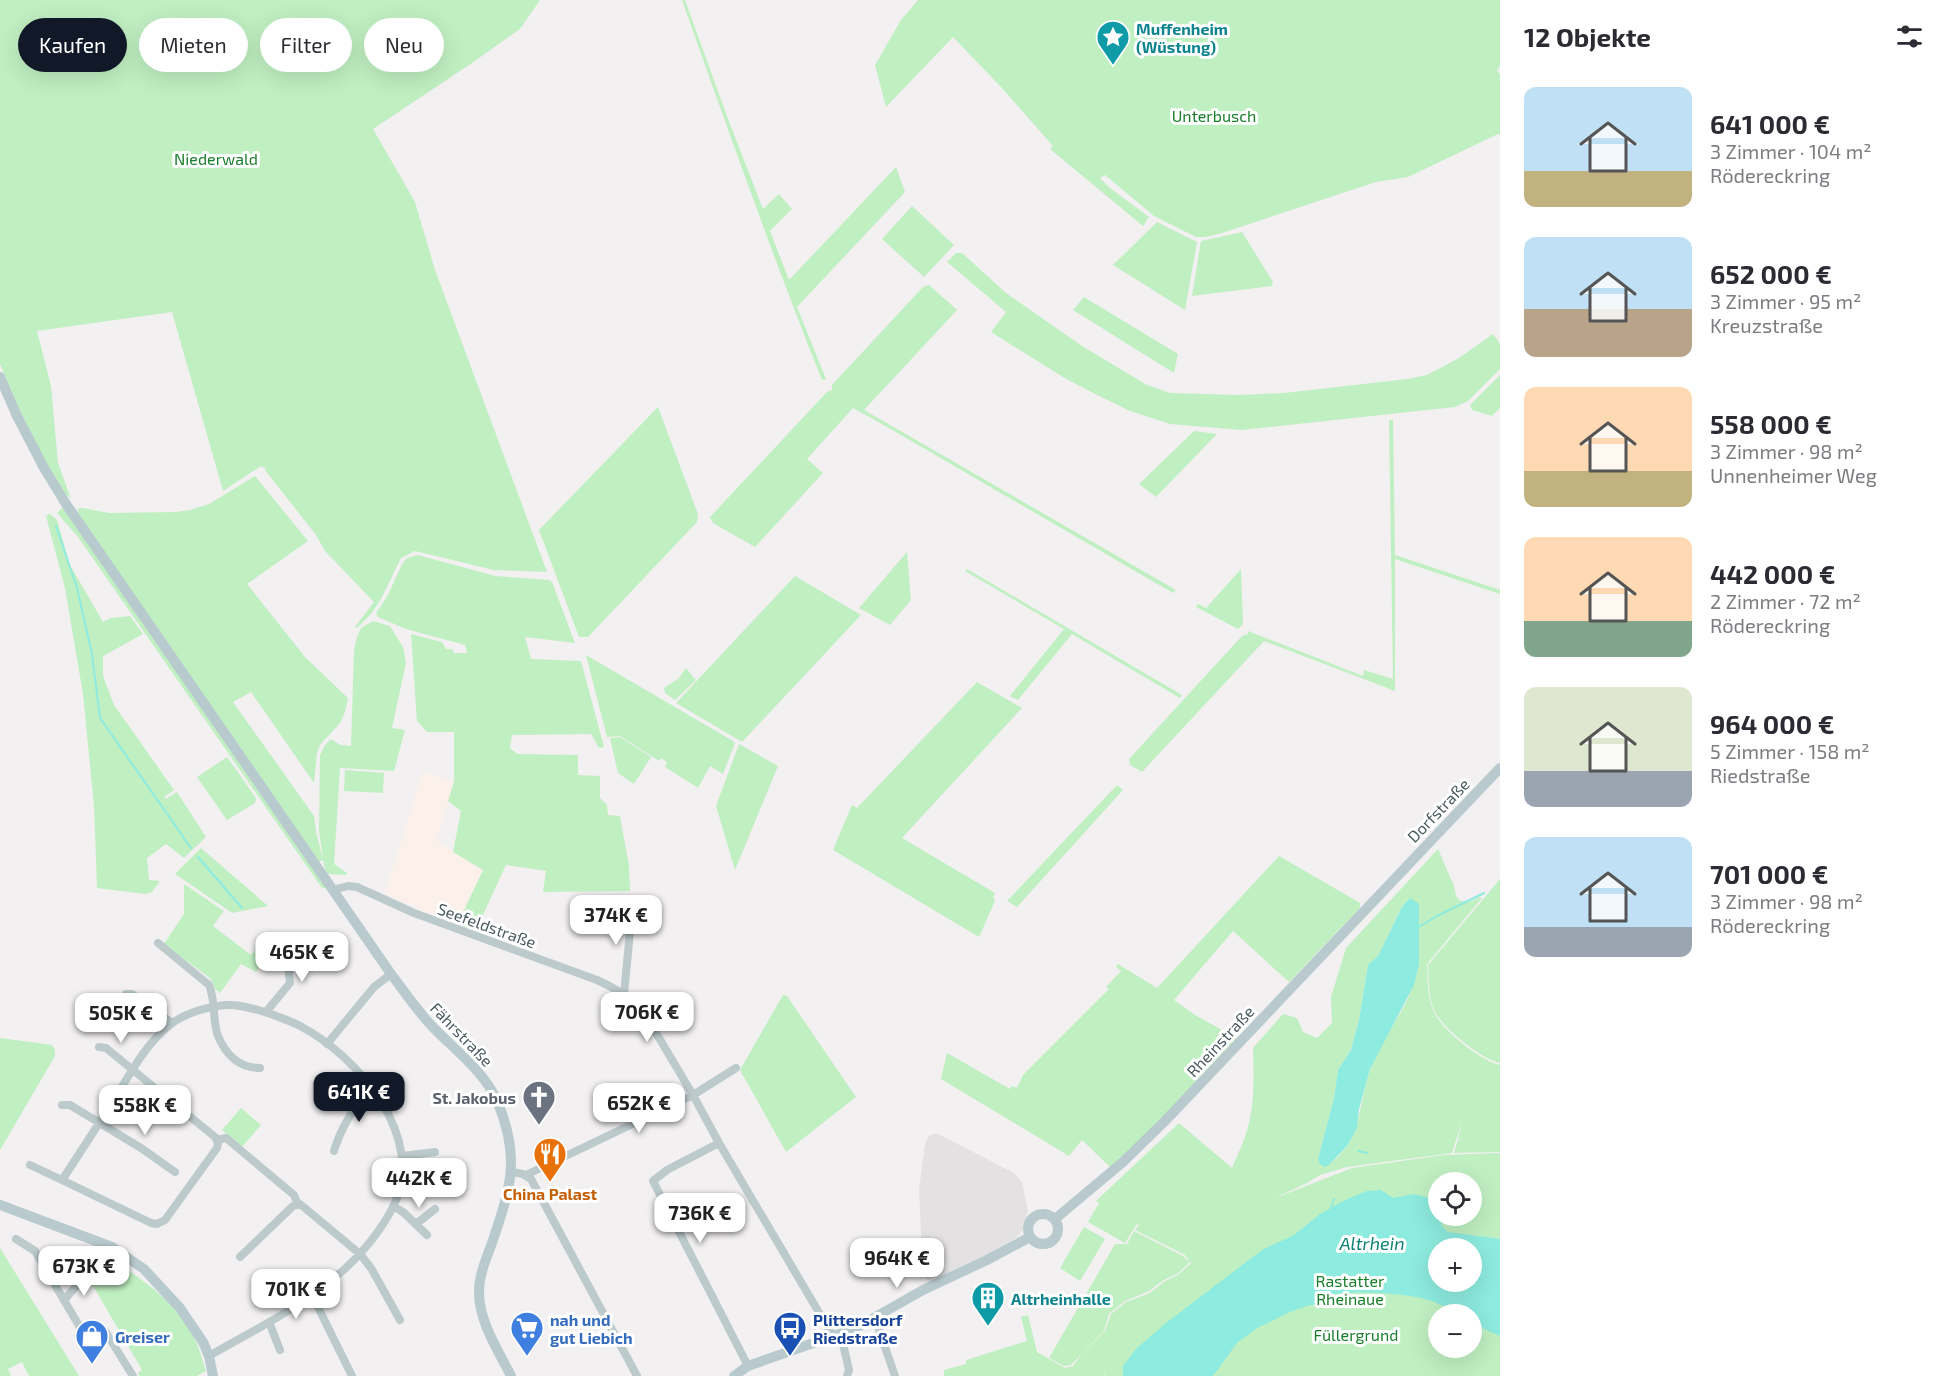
<!DOCTYPE html>
<html lang="de">
<head>
<meta charset="utf-8">
<style>
	:root { --surface:#fff; --page:#f2f2f3; --text:#2b2b33; --muted:#7c7c81; --accent:#111827 }
	body { margin:0; font-family:"Exo 2",sans-serif; background:var(--page); color:var(--text); height:100vh; display:flex; flex-direction:column; font-size:22px; white-space:nowrap }
	* { box-sizing:border-box; margin:0 }
	p { font-size:20px; color:var(--muted) }
	.icon { flex:none; width:33px; height:33px; fill:none; stroke:currentColor; stroke-width:2; stroke-linecap:round; stroke-linejoin:round }
	.map { position:relative; flex:1; overflow:hidden }
	.side { display:flex; flex-direction:column; background:var(--surface); width:450px }
	.side>* { flex:none }
	.hud { position:absolute; left:18px; top:18px; width:570px; height:54px; display:flex; gap:12px }
	.fabs { position:absolute; left:1428px; top:1172px; display:grid; gap:12px }
	.fabs a { display:grid; place-items:center; width:54px; height:54px; border-radius:50%; background:var(--surface); box-shadow:0 6px 24px #0002; font-size:30px }
	.price { position:absolute; translate:-50% -51px; padding:0 14px; border-radius:12px; background:#fff; color:#222; font-size:20px; line-height:39px; filter:drop-shadow(0 2px 3px #0008) }
	.price::after { content:''; position:absolute; left:50%; top:36px; width:18px; height:14px; margin-left:-9px; background:inherit; clip-path:polygon(0 0,100% 0,50% 100%) }
	.price.active { background:var(--accent); color:#fff }
	ul { padding:0; list-style:none }
	li { display:flex; align-items:center; gap:18px; height:150px; padding:0 24px }
	li span { display:grid; place-items:center; flex:none; width:168px; height:120px; border-radius:12px; color:#555 }
	li>.icon { margin-inline-start:auto }
	span .icon { width:72px; height:72px; fill:#fffc; stroke-width:1 }
	li b { font-size:26px }
	h2 { display:flex; justify-content:space-between; align-items:center; height:72px; padding:0 24px; font-size:26px }
	.chip { padding:0 21px; border-radius:27px; background:var(--surface); box-shadow:0 6px 24px #0002; font-size:21px; line-height:54px }
	.chip.active { background:var(--accent); color:#fff }
	main { display:flex; flex:1; min-height:0 }
	.map>svg:first-child { display:block }
</style>
</head>
<body>
<main>
<div class="map">
<svg width="1500" height="1376" viewBox="0 0 1500 1376">
	<rect width="100%" height="100%" fill="#f2f0f1"/>
	<path fill="#fcf1ea" d="M422,772l32,10 -18,59 48,29 -27,55 -73,-32 13,-36z"/>
	<path fill="#e3e1e2" d="M936,1133l78,40 8,9 6,29 -5,19 -7,8 -24,14 -62,29 -4,-2 -3,-4 -4,-86 6,-45 4,-8z"/>
	<path fill="#c0efc2" fill-rule="evenodd" d="M0,0h540l-20,29 -48,34 -99,66 42,73 20,68 112,302 -53,-2 -79,-19 -14,7 -20,41 -10,15 -14,14 -2,-1 19,-25 -49,-51 -9,-16 -51,-65 1,-1 -5,-3 -38,25 -51,-179 -135,19 14,55 7,77 13,36c-15,-12 -24,-33 -32,-50 -15,-28 -27,-56 -39,-85z
		M682,0h3l43,119 35,90 16,-15 13,15 -22,22 19,49 107,-113 9,25 -108,115 29,72 -4,1c-50,-125 -95,-253 -140,-380z
		M918,0h582v66l-3,5 3,3v61l-2,-1 -90,43 -32,5 -157,52 -13,3h-10l-42,-21 -49,-41 -5,3 10,10 39,29 -6,9 -93,-77 3,-3 -52,-59 -48,-50 -67,70 -11,-42 26,-45z
		M912,206l42,39 -30,32 -42,-38z
		M1157,222l40,20 -12,68 -72,-45z
		M1242,232l31,50 -1,4 -80,10 9,-55z
		M956,253h6l44,40 76,53 65,39 23,8 70,2 44,-2 123,-14 20,-4 32,-17 34,-24 7,10v25l-32,32 -13,6 -214,23 -71,-6 -40,-13 -37,-18 -30,-16 -72,-45 15,-20 -59,-50z
		M929,285l28,25 -93,100 312,180 -3,3 -291,-169 -29,-16 -46,51 16,14 -68,74 -42,-24 -3,-6 117,-125 5,-2v-5l91,-98z
		M1084,297l94,57 -4,19 -101,-63z
		M1500,375v33l-8,8 -20,-6 -2,-5z
		M658,407l40,107 -1,8 -109,115h-9l-40,-107z
		M1389,420h4l2,135 105,35v4l-105,-35v132l-131,-50 -122,131 -12,-7 -1,-6 113,-123 6,-2v-3l115,45 1,-6 29,9z
		M1194,431l23,3 -61,63 -17,-13z
		M255,476l53,65 -61,43 58,73 43,41 -3,14 -5,11 -20,22 -3,8 -3,30 -63,-91 -18,10 81,114 2,16 7,27 -4,-29 1,-75 5,-10 6,-6 9,6 11,1 3,-95 3,-14 4,-9 12,-7 17,5 13,21 3,16 -14,65 13,2 -11,41 -54,-3 -6,96 13,9 -1,2 -18,-1 -3,-5 -2,-9 -4,2 -242,-349 2,-5h4l26,5 66,-1 15,-2 19,-6z
		M62,508l3,1 261,379h-4l-244,-351 -21,-24z
		M50,514l7,6 13,45 33,57 8,-4 19,-2 13,18 -40,22v20l11,29 60,85 -10,7 2,2 11,-7 29,45 -22,21 -18,-14 -19,14 2,22 11,1 -8,11 -7,2 -48,-6 -3,-82 -11,-112 -18,-106 -19,-72z
		M907,552l4,48 -21,25 -31,-17z
		M418,555l77,21 54,4 3,2 23,61 -50,-6 6,22 50,2 23,86 -5,1 -8,-14 -79,1 -2,13 7,6 61,1v20l22,1v22l7,7 1,10 12,1 9,50 1,25 -87,1 3,-21 -40,-6 -30,65 -19,-5 26,-55 -30,-18 8,-41 -13,-10 6,-19v-50h-27l-10,-11 -6,-87 31,8 4,7h6l2,4h13l-2,-8 -59,-16 -28,-12 -2,-4 12,-18 14,-31 5,-6z
		M967,569l215,126 -2,3 -108,-64 -54,66 -8,-4 54,-67 -99,-58z
		M1241,569l2,55 -5,5 -42,-22 2,-3 8,4z
		M795,576l66,39 -119,127 -66,-39z
		M586,655l147,86 2,2 -12,31 -13,-8 -12,22 -33,-21 2,-5 -6,-4 -2,3 -39,-25 -13,1z
		M686,668l10,12 -21,20 -10,-7 -1,-5 14,-9z
		M977,682l45,26 -120,130 93,55 -2,4 2,4 -16,36 -146,-87 19,-45 5,3z
		M620,737l31,20 -17,27 -16,-11 -8,-35z
		M739,744l39,22 -43,104 -19,-64z
		M227,757l29,41 -1,5 -28,17 -30,-43z
		M345,770l39,3 -1,20 -39,-2z
		M1117,785l6,5 -106,117 -10,-6z
		M201,848l67,58 -36,7 -57,-39z
		M1438,849l16,37 2,10 4,5h12l7,-4 3,1 -55,66c1,15 0,32 6,46 7,19 47,50 67,55v87l-46,1 4,-14 6,3 -6,-4 4,-17 -10,32 -105,14 -27,8 -13,8 -34,16 79,-31 92,-13 56,-2v223h-396l3,-5 -4,5h-159v-6l22,-6v-4l61,-19 -6,-24 7,-2 9,37 28,16 8,-2 8,-11 24,-24 6,-17 15,-12 24,-9 15,-12 13,-6 13,-12 -6,-8 -50,-25 4,-5 -2,-1 -12,19 -37,-21 11,-19 -3,-2 83,-78 53,45c4,-10 9,-20 13,-31 10,-28 9,-60 8,-89l30,-34 14,4 6,14 14,6 15,-15 -1,-26 15,-49zM1410,898c5,23 12,45 8,68 -6,39 -35,68 -48,104 -8,22 -10,56 -22,75 -5,7 -13,14 -19,20l-11,-6 16,-61 4,-28 13,-20 8,-30 9,-55 10,-9 24,-49zM1438,1182h34v33h-34zM1438,1248h34v33h-34zM1438,1314h34v33h-34z
		M1279,856l81,47v5l-71,74 -56,-51 -59,69 21,15 43,24 -66,71 -61,58 -29,-28 -13,16 -128,-77 6,-26 63,36 2,-3 5,2 6,-13 86,-86 -3,-2 15,-16 -5,-4 2,-3 39,24z
		M1500,879v184c-19,-4 -56,-34 -65,-51 -7,-13 -6,-33 -7,-47z
		M184,884l40,27 -11,15 38,29 13,-16 9,6 -17,27 -15,-8 -21,29 -5,-4 -4,-10 -47,-35 20,-30z
		M783,995l4,1 69,101 -70,55 -46,-82z
		M0,1038l52,7 3,5v6l-55,94z
		M241,1108l20,17 -19,22 -20,-17z
		M1084,1227l21,12 -25,42 -20,-13z
		M1134,1231l49,25 7,6 -13,12 -13,6 -15,11 -24,10 -16,13 -5,17 -33,34 -7,1 -15,-8 66,-114h12z
		M0,1248l79,128h-50l-7,-14 -14,7 3,7h-11z
		M113,1260c31,21 62,41 80,76 6,10 9,23 13,35l-9,5h-57l-2,-3 4,-3 -50,-86z"/>
	<path fill="#8eebdf" fill-rule="evenodd" d="M1410,898l9,6v60l-5,21 -44,84 -11,40 -2,18 -9,18 -19,20 -4,2 -5,-3 -2,-5 16,-61 4,-28 13,-20 8,-30 9,-55 10,-9 24,-49z
		M1381,1190l12,8 21,-4 16,4 13,29 5,5 52,7v97l-25,-11 -3,-4v-7c-15,0 -30,-10 -44,-14 -23,-7 -76,-10 -98,-5l-1,7 -5,2 -14,1 -20,7 -33,16 -20,15 -24,33h-90v-10l13,-17 30,-26 96,-73 32,-15 26,-21 25,-14 22,-9zM1438,1248h34v33h-34z"/>
	<g fill="none" stroke-linecap="round" stroke-linejoin="round">
		<path stroke="#8eebdf" stroke-width="2" d="M56,526l21,62 15,66 8,64 91,130
			M198,857l44,51
			M1417,928l20,-12 47,-23
			M1358,1151l9,2
			M1331,1208l3,-9"/>
		<path stroke="#bccacc" stroke-width="8" d="M333,890l15,-4 9,1 57,26 183,67c22,10 39,21 52,41l44,74 26,48 115,195
			M158,943l51,42c7,16 3,35 9,51 8,19 21,32 42,32
			M126,994h6l40,29
			M624,994l9,-93
			M266,1012l24,-29 -2,-18 -14,-12
			M327,1044l47,-57 17,-13
			M99,1047l7,1 109,89 3,6 -1,5 -52,72 -8,4 -6,-1 -89,-43c18,-27 35,-54 52,-80 16,-26 32,-57 57,-76 14,-11 38,-18 56,-19 14,-1 31,5 44,9 10,4 20,7 29,12 58,30 128,112 93,181 -39,75 -114,109 -184,149
			M62,1105h8l71,43 34,24
			M217,1140l9,-2 68,57 4,10
			M719,1143l-52,27 -14,11 95,185
			M334,1151c7,-24 20,-44 36,-64
			M402,1156l33,-4
			M30,1165l32,15
			M512,1172l11,2 8,5 106,197
			M526,1175l167,-80 43,-27
			M393,1206l10,6 24,23
			M416,1224l19,-15
			M16,1239l19,12 46,78 11,4 13,-2 28,45
			M240,1257l53,-51 7,-2 60,50 11,14 29,52
			M312,1295l40,81
			M64,1300l21,-24
			M875,1318l20,58
			M269,1322l11,28
			M841,1335l8,35 -2,6"/>
		<path stroke="#b9cace" stroke-width="10" d="M0,377l17,39 27,52 22,36 325,470c13,17 25,35 39,50 23,25 55,47 68,79 23,56 12,86 -6,140 -6,16 -13,32 -13,49 0,30 19,58 32,84
			M0,1205l112,42 32,22 36,39 23,34 6,14 4,20
			M1028 1229a15 15 0 1 1 30 0a15 15 0 1 1-30 0Z
			M1055,1219l68,-57 42,-41 335,-353
			M734,1376l14,-10 108,-38 67,-38 64,-30 43,-23"/>
	</g>
	<defs>
		<g id="sight-pin" transform="scale(1.725)"><path d="M0 17L-7.5 6A9.5 9.5 0 1 1 7.5 6Z" fill="#0f9aa8" stroke="#fff"/><path d="M0-6L1.8-2.2L6-1.7L2.9 1.2L3.7 5.4L0 3.3L-3.7 5.4L-2.9 1.2L-6-1.7L-1.8-2.2Z" fill="#fff"/></g>
		<g id="church-pin" transform="scale(1.725)"><path d="M0 17L-7.5 6A9.5 9.5 0 1 1 7.5 6Z" fill="#6b7280" stroke="#fff"/><path d="M-1.2-6h2.4v3.5h3.3v2.4h-3.3V6h-2.4V-.1h-3.3v-2.4h3.3Z" fill="#fff"/></g>
		<g id="restaurant-pin" transform="scale(1.725)"><path d="M0 17L-7.5 6A9.5 9.5 0 1 1 7.5 6Z" fill="#e8710a" stroke="#fff"/><path d="M-5-6h1v4h1v-4h1v4h1v-4h1v5L-1.5 .5V6h-2V.5L-5-1ZM5-6V6H3V1.5H1.5Q1.5-4 5-6Z" fill="#fff"/></g>
		<g id="building-pin" transform="scale(1.725)"><path d="M0 17L-7.5 6A9.5 9.5 0 1 1 7.5 6Z" fill="#0f9aa8" stroke="#fff"/><path d="M-4-6H4V6H1V3H-1V6H-4ZM-2.5-4.3h1.7v1.8h-1.7ZM.8-4.3h1.7v1.8H.8ZM-2.5-1h1.7V.8h-1.7ZM.8-1h1.7V.8H.8Z" fill="#fff"/></g>
		<g id="supermarket-pin" transform="scale(1.725)"><path d="M0 17L-7.5 6A9.5 9.5 0 1 1 7.5 6Z" fill="#3f7fe0" stroke="#fff"/><path d="M-6-5.5h2.5l.6 2H6L4.5 2H-2.5L-4.4-4H-6ZM-1.5 3.2a1.3 1.3 0 1 0 .1 0ZM3 3.2a1.3 1.3 0 1 0 .1 0Z" fill="#fff"/></g>
		<g id="bus-pin" transform="scale(1.725)"><path d="M0 17L-7.5 6A9.5 9.5 0 1 1 7.5 6Z" fill="#1a4fb4" stroke="#fff"/><path d="M-5-6H5V4H4V6H2V4H-2V6H-4V4H-5ZM-3.5-4V0h7V-4ZM-3.5 1.2v1.5H-2V1.2ZM2 1.2v1.5H3.5V1.2Z" fill="#fff"/></g>
		<g id="shop-pin" transform="scale(1.725)"><path d="M0 17L-7.5 6A9.5 9.5 0 1 1 7.5 6Z" fill="#3f7fe0" stroke="#fff"/><path d="M-5-2.5h2.3a2.7 3.5 0 0 1 5.4 0H5L5.5 6h-11ZM-1.5-2.5h3a1.5 2.3 0 0 0-3 0Z" fill="#fff"/></g>
	</defs>
	<g fill-rule="evenodd">
		<use href="#sight-pin" x="1113" y="37"/>
		<use href="#church-pin" x="539" y="1097"/>
		<use href="#restaurant-pin" x="550" y="1154"/>
		<use href="#building-pin" x="988" y="1298"/>
		<use href="#supermarket-pin" x="527" y="1328"/>
		<use href="#bus-pin" x="790" y="1328"/>
		<use href="#shop-pin" x="92" y="1336"/>
	</g>
	<g text-anchor="middle" dominant-baseline="central" stroke-width="6" stroke-linejoin="round" paint-order="stroke">
		<g font-size="16" font-weight="bold" fill="#0d838f" stroke="#fff" text-anchor="start">
			<text x="1136" y="28">Muffenheim<tspan x="1136" dy="18">(Wüstung)</tspan></text>
			<text x="1011" y="1298">Altrheinhalle</text>
		</g>
		<g font-size="16" fill="#197e2a" stroke="#fff">
			<text x="1214" y="115">Unterbusch</text>
			<text x="216" y="158">Niederwald</text>
			<text x="1350" y="1280">Rastatter<tspan x="1350" dy="18">Rheinaue</tspan></text>
			<text x="1356" y="1334">Füllergrund</text>
		</g>
		<g font-size="16" fill="#485a5d" stroke="#fff">
			<text transform="translate(1438 810) rotate(-46)">Dorfstraße</text>
			<text transform="translate(487 925) rotate(20)">Seefeldstraße</text>
			<text transform="translate(462 1034) rotate(46)">Fährstraße</text>
			<text transform="translate(1220 1041) rotate(-47)">Rheinstraße</text>
		</g>
		<g font-size="16" font-weight="bold" fill="#5b616d" stroke="#fff" text-anchor="end">
			<text x="516" y="1097">St. Jakobus</text>
		</g>
		<g font-size="16" font-weight="bold" fill="#c56008" stroke="#fff">
			<text x="550" y="1193">China Palast</text>
		</g>
		<g font-size="16" font-weight="bold" fill="#366cbe" stroke="#fff" text-anchor="start">
			<text x="550" y="1319">nah und<tspan x="550" dy="18">gut Liebich</tspan></text>
			<text x="115" y="1336">Greiser</text>
		</g>
		<g font-size="16" font-weight="bold" fill="#164399" stroke="#fff" text-anchor="start">
			<text x="813" y="1319">Plittersdorf<tspan x="813" dy="18">Riedstraße</tspan></text>
		</g>
		<g font-size="18" font-style="italic" fill="#108375" stroke="#fff">
			<text x="1372" y="1243">Altrhein</text>
		</g>
	</g>
</svg>
<div class="fabs">
<a><svg class="icon" aria-label="locate" viewBox="0 0 24 24"><circle cx="12" cy="12" r="6"/><path d="M12 2v4M12 18v4M2 12h4M18 12h4"/></svg></a>
<a>+</a>
<a>−</a>
</div>
<b class="price" style="left:616px;top:946px">374K €</b>
<b class="price" style="left:302px;top:983px">465K €</b>
<b class="price" style="left:647px;top:1043px">706K €</b>
<b class="price" style="left:121px;top:1044px">505K €</b>
<b class="price active" style="left:359px;top:1123px">641K €</b>
<b class="price" style="left:639px;top:1134px">652K €</b>
<b class="price" style="left:145px;top:1136px">558K €</b>
<b class="price" style="left:419px;top:1209px">442K €</b>
<b class="price" style="left:700px;top:1244px">736K €</b>
<b class="price" style="left:897px;top:1289px">964K €</b>
<b class="price" style="left:84px;top:1297px">673K €</b>
<b class="price" style="left:296px;top:1320px">701K €</b>
<div class="hud">
<a class="chip active">Kaufen</a>
<a class="chip">Mieten</a>
<a class="chip">Filter</a>
<a class="chip">Neu</a>
</div>
</div>
<section class="side">
<h2>12 Objekte<svg class="icon" aria-label="filters" viewBox="0 0 24 24"><path d="M4 7h16M4 17h16"/><circle cx="9" cy="7" r="2"/><circle cx="15" cy="17" r="2"/></svg></h2>
<ul>
<li><span style="background:linear-gradient(#bfe0f5 70%,#c2b280 0)"><svg class="icon" aria-label="home" viewBox="0 0 24 24"><path d="M3 11l9-7 9 7M6 9v11h12V9"/></svg></span><div><b>641 000 €</b><p>3 Zimmer · 104 m²</p><p>Rödereckring</p></div></li>
<li><span style="background:linear-gradient(#bfe0f5 60%,#b9a48a 0)"><svg class="icon" aria-label="home" viewBox="0 0 24 24"><path d="M3 11l9-7 9 7M6 9v11h12V9"/></svg></span><div><b>652 000 €</b><p>3 Zimmer · 95 m²</p><p>Kreuzstraße</p></div></li>
<li><span style="background:linear-gradient(#ffd9b3 70%,#c2b280 0)"><svg class="icon" aria-label="home" viewBox="0 0 24 24"><path d="M3 11l9-7 9 7M6 9v11h12V9"/></svg></span><div><b>558 000 €</b><p>3 Zimmer · 98 m²</p><p>Unnenheimer Weg</p></div></li>
<li><span style="background:linear-gradient(#ffd9b3 70%,#7fa58c 0)"><svg class="icon" aria-label="home" viewBox="0 0 24 24"><path d="M3 11l9-7 9 7M6 9v11h12V9"/></svg></span><div><b>442 000 €</b><p>2 Zimmer · 72 m²</p><p>Rödereckring</p></div></li>
<li><span style="background:linear-gradient(#dfe7d0 70%,#9aa5b1 0)"><svg class="icon" aria-label="home" viewBox="0 0 24 24"><path d="M3 11l9-7 9 7M6 9v11h12V9"/></svg></span><div><b>964 000 €</b><p>5 Zimmer · 158 m²</p><p>Riedstraße</p></div></li>
<li><span style="background:linear-gradient(#bfe0f5 75%,#9aa5b1 0)"><svg class="icon" aria-label="home" viewBox="0 0 24 24"><path d="M3 11l9-7 9 7M6 9v11h12V9"/></svg></span><div><b>701 000 €</b><p>3 Zimmer · 98 m²</p><p>Rödereckring</p></div></li>
</ul>
</section>
</main>
</body>
</html>
